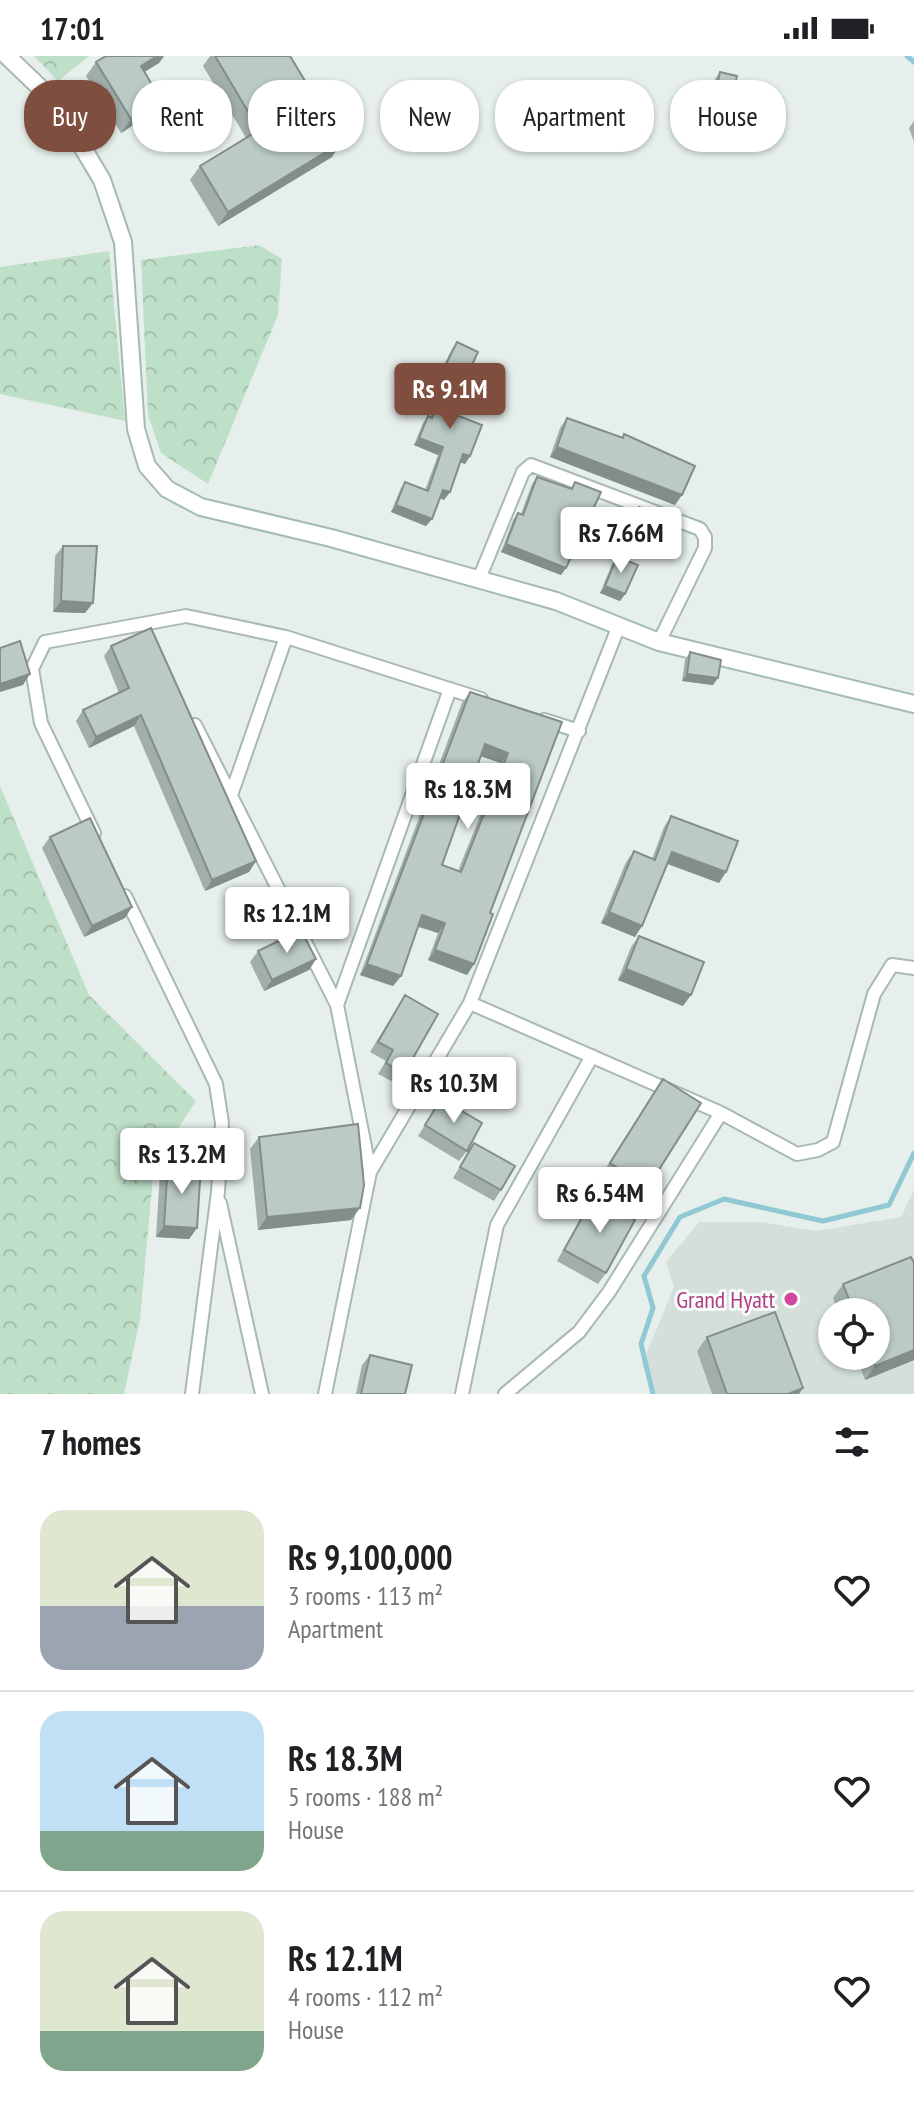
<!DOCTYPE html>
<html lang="en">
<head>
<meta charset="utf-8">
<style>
	:root { --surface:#fff; --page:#f2f2f2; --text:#202124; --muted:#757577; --line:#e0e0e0; --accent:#7f4e3f }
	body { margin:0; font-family:"PT Sans Narrow",sans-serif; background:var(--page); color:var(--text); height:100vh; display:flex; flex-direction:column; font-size:30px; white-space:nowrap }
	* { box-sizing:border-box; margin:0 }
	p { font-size:26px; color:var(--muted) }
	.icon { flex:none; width:44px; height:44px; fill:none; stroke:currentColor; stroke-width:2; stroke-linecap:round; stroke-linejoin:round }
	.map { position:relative; height:1338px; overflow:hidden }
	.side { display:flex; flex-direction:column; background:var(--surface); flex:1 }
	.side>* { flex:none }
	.hud { position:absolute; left:24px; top:24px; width:866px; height:72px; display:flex; gap:16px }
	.buttons { position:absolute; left:818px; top:1242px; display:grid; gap:16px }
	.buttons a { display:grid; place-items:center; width:72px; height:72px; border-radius:50%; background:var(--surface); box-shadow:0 2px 6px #0004; font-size:40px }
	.price { position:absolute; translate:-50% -68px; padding:0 18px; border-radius:8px; background:#fff; color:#222; font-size:26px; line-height:52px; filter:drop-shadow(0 2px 4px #0008) }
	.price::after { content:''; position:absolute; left:50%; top:48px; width:24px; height:18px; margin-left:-12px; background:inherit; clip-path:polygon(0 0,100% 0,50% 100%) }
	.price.selected { background:var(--accent); color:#fff }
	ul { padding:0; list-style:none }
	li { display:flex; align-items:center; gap:24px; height:200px; padding:0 40px }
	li+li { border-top:2px solid var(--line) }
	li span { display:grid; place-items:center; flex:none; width:224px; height:160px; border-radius:24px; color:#555 }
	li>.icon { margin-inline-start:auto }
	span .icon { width:96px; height:96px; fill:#fffc; stroke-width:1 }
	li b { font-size:34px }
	h2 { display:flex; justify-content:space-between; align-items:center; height:96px; padding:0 40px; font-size:34px }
	.tag { padding:0 28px; border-radius:32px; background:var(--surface); box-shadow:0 2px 6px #0004; font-size:28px; line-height:72px }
	.tag.selected { background:var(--accent); color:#fff }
	.status { display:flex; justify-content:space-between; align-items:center; height:56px; padding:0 40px; background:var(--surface); direction:ltr }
	.status svg { height:22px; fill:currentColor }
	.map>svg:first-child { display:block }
</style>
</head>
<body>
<div class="status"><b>17:01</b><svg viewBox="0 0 49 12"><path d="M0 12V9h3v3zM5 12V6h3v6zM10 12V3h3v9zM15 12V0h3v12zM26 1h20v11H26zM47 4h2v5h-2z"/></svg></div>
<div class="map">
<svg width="914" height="1338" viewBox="0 0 914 1338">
	<defs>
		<pattern id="forest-crowns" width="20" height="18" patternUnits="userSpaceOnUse" patternTransform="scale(2)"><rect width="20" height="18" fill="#bfe0c8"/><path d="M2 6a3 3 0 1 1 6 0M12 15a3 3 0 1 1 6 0" fill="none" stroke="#a4c1ad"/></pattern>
	</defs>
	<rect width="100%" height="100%" fill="#e6efeb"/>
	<path fill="#d4dfda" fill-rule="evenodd" d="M914,1134v204h-260l-12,-30 32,-77 -8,-25 33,-40h61l56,9 85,-14zM832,1256h44v44h-44z"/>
	<path fill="url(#forest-crowns)" d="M34,0h55l-31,25z
		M259,189l23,14 -4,56 -70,169 -47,-31 -13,-38 -7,-155z
		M109,195l16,170 -125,-27v-127z
		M0,730l89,209 107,106 -42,64 -14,154 -16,75h-124z"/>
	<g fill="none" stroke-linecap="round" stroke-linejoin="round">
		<path stroke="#8ec9d4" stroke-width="5" d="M907,0l7,6
			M653,1338l-12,-50 12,-36 -9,-32 36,-59 44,-18 99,22 66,-16 25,-52"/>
		<g stroke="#a8b8b2" stroke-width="16">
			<path id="street" d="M479,523l44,-107 8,-7 169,64 5,8v11l-46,94
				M544,664l35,11
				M195,669l142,280 33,167
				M230,742l56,-161
				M94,777l-53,-110 -9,-54 13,-27 141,-26 100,21 195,62
				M125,840l91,188 6,39 -4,69 -26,202
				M470,947l251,110 76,41 21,-4 15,-8 41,-148 18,-29 22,3
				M337,949l113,-316
				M220,1147l42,191
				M325,1338l45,-222 100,-169 148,-375
				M462,1338l35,-169 95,-169
				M505,1338l74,-62 30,-40 112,-179"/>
		</g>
		<g stroke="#a4bbb3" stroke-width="20">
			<path id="secondary" d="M7,0l49,47 46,77 21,62 13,187 11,37 20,23 34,18 130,31 225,63 103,41 255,62"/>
		</g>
		<use href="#street" stroke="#fff" stroke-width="12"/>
		<use href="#secondary" stroke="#fff" stroke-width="16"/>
	</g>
	<path fill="#a1aea9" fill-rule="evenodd" d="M106,0h58l-5,7 -15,9 7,42 -30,19 -35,-57 10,-14z
		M210,0h80l42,101 -114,69 -28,-46 10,-14 46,-28 -43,-72z
		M720,16l8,29 -18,-4 5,-18z
		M914,65v21l-5,-14z
		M457,286l15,23 29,18 -15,24 -22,-14 -8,22 14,41 -5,8 -5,-2 -10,30 -6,8 -4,-2 -8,21 -6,7 -35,-14 9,-22 5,-8 20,8 13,-35 -24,-10 9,-22 5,-7 2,1 17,-43 -6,-3 11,-22z
		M567,362l55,20 2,-4 51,71 -125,-48 10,-29z
		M537,421l34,12 4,-7 -9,86 -5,7 -60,-23 12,-32 5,-7 3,1 11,-30z
		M639,451l14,37 -5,7 -25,-11 11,-26z
		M63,490l22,67 -32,-1 2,-56z
		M617,501l8,37 -5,7 -20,-8 12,-29z
		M111,590l145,215 -7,11 -44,19 -71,-165 -45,22 -13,-27 7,-11 36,-17 -15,-37z
		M690,596l23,33 -31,-4 3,-21z
		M470,636l92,30 -72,191 -16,51 -7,11 -39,-15 10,-27 -20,-6 -17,49 -8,10 -33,-11 102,-272zM480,700l21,7 -43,108 -16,-6z
		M671,760l48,67 -51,-19 -33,73 -34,-14 25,-61 8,-11 18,8 12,-32z
		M50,781l75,81 -41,19 -42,-89z
		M639,880l44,70 -65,-26 13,-33z
		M258,895l58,8 -7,11 -45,21 -14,-29z
		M405,939l-1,79 -7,10 -19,-10 8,-13 -16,-9z
		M663,1023l-15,108 -10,14 -38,-24z
		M441,1043l26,52 -8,10 -41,-25z
		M259,1081l92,83 -93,10 -8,-81z
		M474,1087l27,47 -7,11 -41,-23z
		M168,1107l29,65 -8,11 -33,-2 4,-64z
		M593,1142l13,75 -8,11 -41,-23 29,-53z
		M911,1201l3,6v97l-49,20 -9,-24h20v-44h-38l-5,-14 10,-14z
		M707,1281l92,57h-87l-15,-43z
		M370,1299l35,39h-49l6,-29z"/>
	<path fill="#838d89" d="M157,0h7l-5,7 -28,17 10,-14z
		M716,34l17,4 -5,7 -18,-4z
		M161,44l-10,14 -30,19 10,-14z
		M342,86l-10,15 -114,69 10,-14z
		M419,382l24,9 -5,8 -24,-10z
		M557,391l125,48 -7,10 -125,-48z
		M463,398l7,2 -5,8 -8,-3z
		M443,434l7,2 -6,8 -6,-3z
		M396,449l36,14 -6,7 -35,-14z
		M506,488l60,24 -5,7 -60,-23z
		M605,530l20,8 -5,7 -20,-8z
		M61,545l32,2 -8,10 -32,-1z
		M30,618l-7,11 -23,7v-8z
		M687,618l31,4 -5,7 -31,-4z
		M141,659l-7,11 -45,22 7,-11z
		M485,688l23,9 -7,10 -24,-8z
		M672,796l54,20 -7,11 -54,-20z
		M256,805l-7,11 -44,19 7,-11z
		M132,851l-7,11 -41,19 8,-11z
		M609,856l33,14 -7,11 -34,-14z
		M422,859l23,8 -7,10 -23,-8z
		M435,894l39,14 -7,11 -39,-15z
		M316,903l-7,11 -45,21 8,-11z
		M367,908l34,12 -8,10 -33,-11z
		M626,913l65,26 -8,11 -65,-26z
		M360,1152l-9,12 -93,10 9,-13z
		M164,1170l33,2 -8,11 -33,-2z
		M914,1294v10l-49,20 10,-14z
		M803,1332l-4,6h-11z"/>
	<path fill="#bbcac4" stroke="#838d89" stroke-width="2" fill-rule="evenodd" d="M106,0h51l-16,10 20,34 -30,19 -35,-57z
		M215,0h75l52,86 -114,70 -28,-46 59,-36z
		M720,16l17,4 -4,18 -17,-4z
		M457,286l21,10 -6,13 29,18 -10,16 -23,-14 -12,30 26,10 -12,31 -7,-2 -13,38 -7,-2 -11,29 -36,-14 9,-23 23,9 15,-44 -24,-9 9,-22 4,2 20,-51 -6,-3z
		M567,362l56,20 1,-4 71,32 -13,29 -125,-48z
		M537,421l35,12 3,-7 26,10 -35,76 -60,-24 12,-31 5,2z
		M639,451l25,11 -11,26 -25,-11z
		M63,490h34l-4,57 -32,-2z
		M617,501l21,8 -13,29 -20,-8z
		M151,572l105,233 -44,19 -71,-165 -45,22 -13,-27 46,-22 -18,-42z
		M20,585l10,33 -30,10v-36z
		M690,596l31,8 -3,18 -31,-4z
		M470,636l92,30 -72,191 3,1 -19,50 -39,-14 10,-27 -23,-8 -21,61 -34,-12zM485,688l23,9 -47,119 -19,-7z
		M671,760l67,25 -12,31 -54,-20 -30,74 -33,-14 25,-61 21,9z
		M90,762l42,89 -40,19 -42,-89z
		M301,874l15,29 -44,21 -14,-29z
		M639,880l65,26 -13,33 -65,-26z
		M405,939l33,19 -34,60 -18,-11 7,-13 -15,-8z
		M663,1023l38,24 -53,84 -38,-24z
		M441,1043l41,24 -15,28 -42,-26z
		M358,1068l6,61 -4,23 -93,9 -8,-80z
		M474,1087l41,23 -14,24 -41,-23z
		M168,1107l33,2 -4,63 -33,-2z
		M593,1142l42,22 -29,53 -42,-23z
		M911,1201l3,6v87l-39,16 -4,-10h5v-44h-22l-11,-28z
		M775,1256l28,76 -15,6h-61l-20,-57z
		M370,1299l42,10 -7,29h-44z"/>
	<circle fill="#d1479c" stroke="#f7fbf9" stroke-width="3" cx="791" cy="1243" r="8"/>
	<g text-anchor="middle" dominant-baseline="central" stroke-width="6" stroke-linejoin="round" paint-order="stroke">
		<g font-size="24" fill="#b23c85" stroke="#f7fbf9" text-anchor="end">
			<text x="775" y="1243">Grand Hyatt</text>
		</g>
	</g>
</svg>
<div class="buttons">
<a><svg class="icon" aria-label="locate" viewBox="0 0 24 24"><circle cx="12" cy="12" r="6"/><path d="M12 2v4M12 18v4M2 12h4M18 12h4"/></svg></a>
</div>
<b class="price selected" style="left:450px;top:375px">Rs 9.1M</b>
<b class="price" style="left:621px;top:519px">Rs 7.66M</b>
<b class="price" style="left:468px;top:775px">Rs 18.3M</b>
<b class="price" style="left:287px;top:899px">Rs 12.1M</b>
<b class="price" style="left:454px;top:1069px">Rs 10.3M</b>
<b class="price" style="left:182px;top:1140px">Rs 13.2M</b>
<b class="price" style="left:600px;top:1179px">Rs 6.54M</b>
<div class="hud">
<a class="tag selected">Buy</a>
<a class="tag">Rent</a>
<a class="tag">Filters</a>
<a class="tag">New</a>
<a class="tag">Apartment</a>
<a class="tag">House</a>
</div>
</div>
<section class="side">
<h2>7 homes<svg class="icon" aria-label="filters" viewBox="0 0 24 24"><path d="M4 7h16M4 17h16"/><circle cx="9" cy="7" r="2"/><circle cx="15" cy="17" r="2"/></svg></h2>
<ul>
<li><span style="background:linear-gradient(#dfe7d0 60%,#9aa5b1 0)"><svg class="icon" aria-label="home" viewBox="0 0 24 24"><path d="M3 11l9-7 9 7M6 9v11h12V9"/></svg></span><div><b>Rs 9,100,000</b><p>3 rooms · 113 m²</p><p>Apartment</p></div><svg class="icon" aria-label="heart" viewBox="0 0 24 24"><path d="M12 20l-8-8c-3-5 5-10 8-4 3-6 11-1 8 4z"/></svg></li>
<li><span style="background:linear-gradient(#bfe0f5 75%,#7fa58c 0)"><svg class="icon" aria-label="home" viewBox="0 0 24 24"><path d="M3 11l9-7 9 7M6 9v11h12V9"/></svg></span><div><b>Rs 18.3M</b><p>5 rooms · 188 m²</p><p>House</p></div><svg class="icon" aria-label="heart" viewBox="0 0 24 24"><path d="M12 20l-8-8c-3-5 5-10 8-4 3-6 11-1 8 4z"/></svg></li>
<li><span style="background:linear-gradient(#dfe7d0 75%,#7fa58c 0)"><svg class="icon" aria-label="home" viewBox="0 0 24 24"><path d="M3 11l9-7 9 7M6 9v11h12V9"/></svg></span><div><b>Rs 12.1M</b><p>4 rooms · 112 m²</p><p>House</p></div><svg class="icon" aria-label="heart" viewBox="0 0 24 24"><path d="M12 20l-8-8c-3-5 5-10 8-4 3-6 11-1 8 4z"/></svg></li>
</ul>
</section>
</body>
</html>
